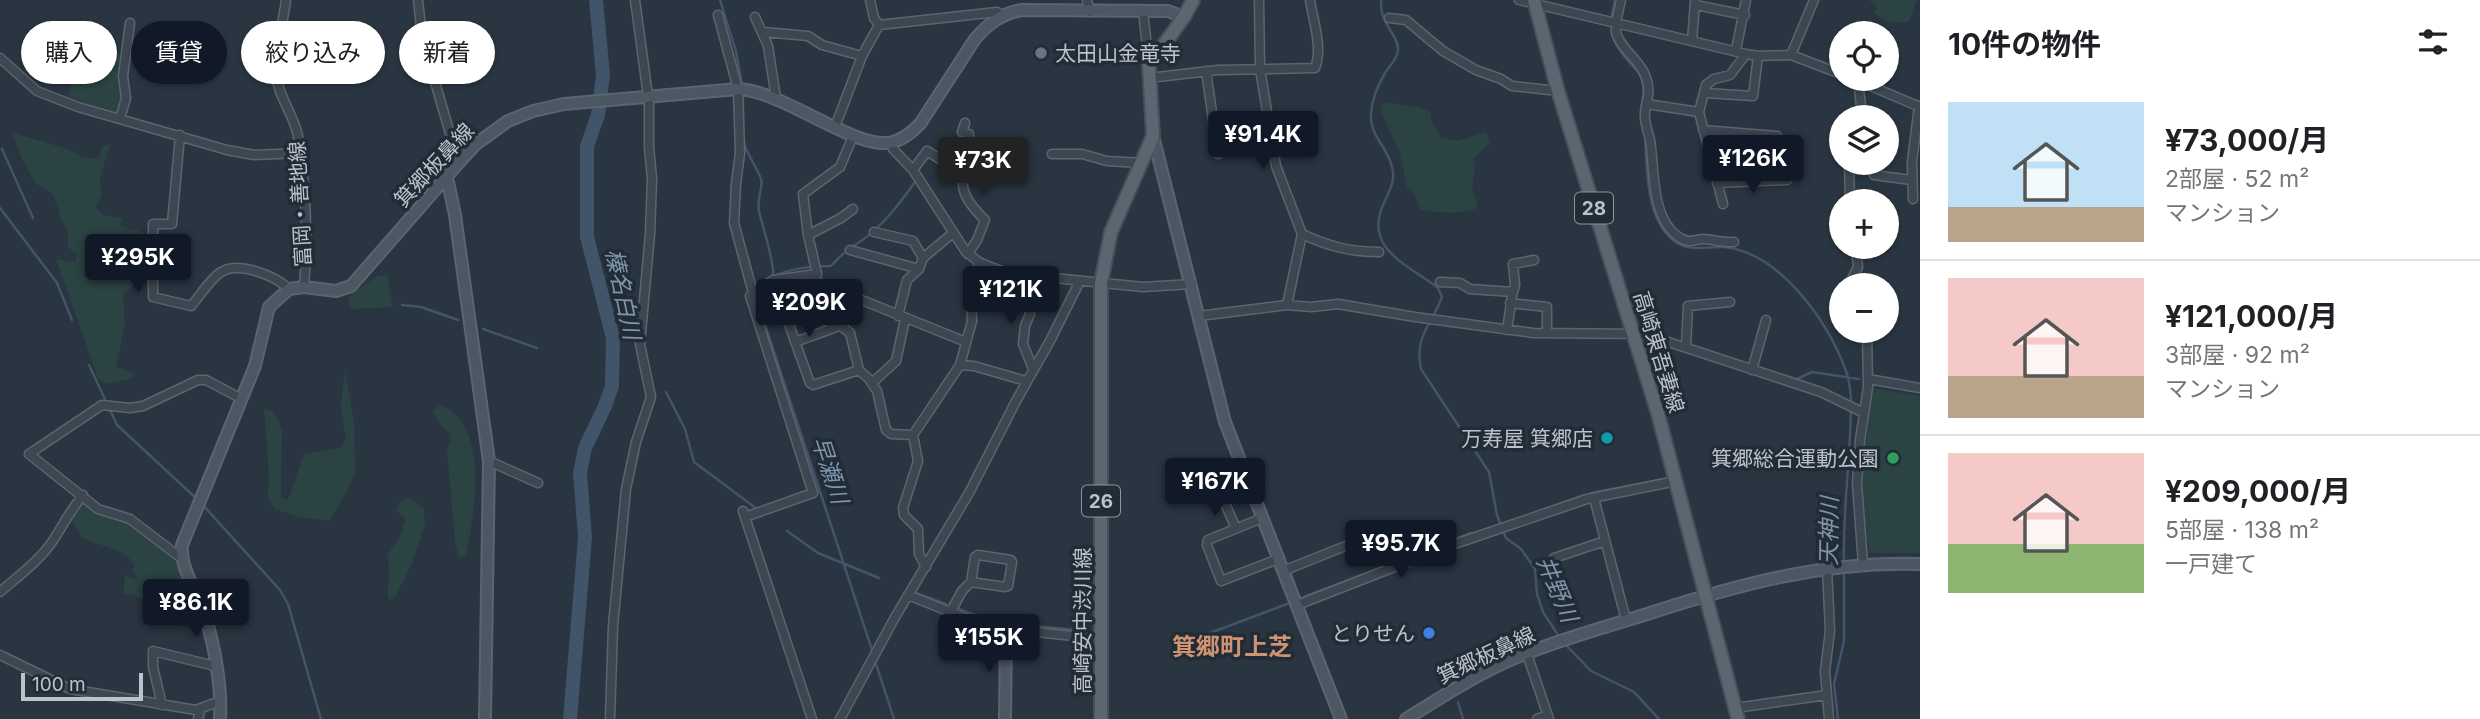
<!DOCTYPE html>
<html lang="ja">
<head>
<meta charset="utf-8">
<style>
	:root { --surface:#fff; --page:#f2f2f2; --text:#202124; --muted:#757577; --line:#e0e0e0; --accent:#111827 }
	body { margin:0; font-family:Inter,"Noto Sans JP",sans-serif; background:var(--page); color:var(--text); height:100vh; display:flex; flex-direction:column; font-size:26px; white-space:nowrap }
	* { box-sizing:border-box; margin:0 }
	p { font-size:23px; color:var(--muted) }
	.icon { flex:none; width:38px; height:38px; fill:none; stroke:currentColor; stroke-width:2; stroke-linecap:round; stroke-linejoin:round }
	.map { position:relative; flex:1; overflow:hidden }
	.sheet { display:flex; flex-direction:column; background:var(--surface); width:560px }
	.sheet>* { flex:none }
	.top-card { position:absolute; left:21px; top:21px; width:665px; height:63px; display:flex; gap:14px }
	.controls { position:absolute; left:1829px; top:21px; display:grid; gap:14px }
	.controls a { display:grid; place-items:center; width:70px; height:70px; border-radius:50%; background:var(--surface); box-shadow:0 2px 5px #0004; font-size:35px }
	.scale { position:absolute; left:21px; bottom:18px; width:122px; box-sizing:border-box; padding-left:7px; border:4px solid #bbc2cb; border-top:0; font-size:19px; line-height:24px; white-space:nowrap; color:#bbc2cb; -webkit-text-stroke:5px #222c36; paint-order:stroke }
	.price { position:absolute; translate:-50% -60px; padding:0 16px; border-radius:7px; background:var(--accent); color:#fff; font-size:23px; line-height:46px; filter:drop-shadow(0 2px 4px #0008) }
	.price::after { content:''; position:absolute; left:50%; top:42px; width:21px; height:16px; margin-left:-10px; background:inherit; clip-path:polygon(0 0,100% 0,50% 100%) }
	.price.active { background:#222; color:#fff }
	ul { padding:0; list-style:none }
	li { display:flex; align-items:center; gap:21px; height:175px; padding:0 28px }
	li+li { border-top:2px solid var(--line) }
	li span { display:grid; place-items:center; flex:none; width:196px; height:140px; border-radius:0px; color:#555 }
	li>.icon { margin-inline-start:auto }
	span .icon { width:84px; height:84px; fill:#fffc; stroke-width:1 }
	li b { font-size:30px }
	h2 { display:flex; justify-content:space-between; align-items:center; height:84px; padding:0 28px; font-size:30px }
	.pill { padding:0 24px; border-radius:32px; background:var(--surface); box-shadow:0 2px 5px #0004; font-size:24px; line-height:63px }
	.pill.active { background:var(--accent); color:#fff }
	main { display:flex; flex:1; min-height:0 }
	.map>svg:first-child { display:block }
</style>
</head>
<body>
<main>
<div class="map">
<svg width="1920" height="719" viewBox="0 0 1920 719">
	<rect width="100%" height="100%" fill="#293541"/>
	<path fill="#2c4343" d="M1869,0h48l-8,21c-10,4 -27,0 -35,-8l3,-6z
		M81,46l43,9 -1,42 -4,18 -51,-18z
		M1385,102l35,6 10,4 2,10 9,16 17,3 28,-9 4,11 -17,16 2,8 -3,21 6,17 -2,4 -25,4 -31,-3 -5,-16 -8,-7 -7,-34 -18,-39 -1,-10z
		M13,133l55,16 14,8 16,2 5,-13 7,-2 -10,35 2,17 -7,10 8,9 20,3 -3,8 20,5 6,5c-3,24 -2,44 -23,59l2,29 -9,42 19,8 -5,5 -23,5 -9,-6 -42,-119 19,3 2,-8 -10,-7c5,-23 -5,-20 -8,-35 -2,-7 -3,-15 -9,-20 -5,-4 -10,-4 -14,-9 -10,-14 -19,-33 -23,-50z
		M387,275l6,32 -43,2 -2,-12 28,-20z
		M345,370l9,52 1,51 -7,16 -19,32 -31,-4 -23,-8 -7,-10 1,-23 -5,-67 10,3 8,17 -1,69 7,2 16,-46 35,-6 7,-8 -5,-35z
		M1873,388l47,8v157h-50c-3,-16 -6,-33 -7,-49 -1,-39 5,-78 10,-116z
		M440,405c51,19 34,111 26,151l-7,2 -4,-17 -8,-91c8,-19 2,-15 -8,-27 -1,0 -6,-11 -6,-12z
		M409,497l15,12 1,16 -14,41 -17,33h-6c-1,-15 3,-28 -1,-43l14,-22 5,-15 -10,-8 3,-8z
		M83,499l45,23 52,38 10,30 -13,4 -16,-5 -15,12 -11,-6 -12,-2 2,-18 8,4 4,-2 -4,-5 1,-8c-11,-16 -35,-18 -52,-26l-12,-21z"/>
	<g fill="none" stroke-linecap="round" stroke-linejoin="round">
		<path stroke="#415469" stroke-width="2.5" d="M720,0l16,51 6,34
			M1381,0c0,5 0,11 2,16 3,11 16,23 15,34 -1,10 -8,15 -13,23 -7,12 -13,27 -14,40 -2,23 17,34 21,54 4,14 -3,24 -8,36 -22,46 25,62 54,85l4,9c-10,28 -28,38 -21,72l68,103 8,43 9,23 15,11 14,20 2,25 6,18 17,26
			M1615,0c-7,29 -6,38 13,61 7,8 14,13 15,23 3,15 -6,29 0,44
			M743,94v31
			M1645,134c2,33 0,83 28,106 15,13 34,6 51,7 57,6 104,75 122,124 7,19 5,43 4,64 -2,42 -7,84 -6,127
			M743,139c3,15 13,26 18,40 3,8 -5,19 -2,32 3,14 16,53 14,64
			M2,149l31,69
			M0,208l57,75 15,37
			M757,285c23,-15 47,-19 74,-19 13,-14 16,-16 30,-25 22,-15 39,-38 54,-59
			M757,300l115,350
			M402,305l19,2 37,13
			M483,329l54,19
			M89,365l28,60 80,74
			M1797,379l15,-7 47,7
			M666,392l19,37 9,33 63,47
			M1591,493l78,-15
			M202,504l78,86 8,14 33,115
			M1556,505l29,-10
			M787,531l31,22 61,25
			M916,593l30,11
			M1304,597l167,-64
			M959,609l36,13 100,10
			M1194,639l93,-35
			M1564,643l27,28 43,21 25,27
			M876,664l18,55
			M1458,702l5,17
			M1838,719l-4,-35 10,-43v-72"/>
		<path stroke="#415469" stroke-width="14" d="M570,719l15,-182 -5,-64 5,-25 20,-42 7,-20 1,-48 -26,-101v-91l11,-31 5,-40 -7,-75"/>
		<g stroke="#5c656e" stroke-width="11">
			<path id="street" d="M286,0c-3,24 -11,51 -10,75 2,21 18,40 22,61 8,49 10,101 6,151
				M418,0l4,37 31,107 10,14
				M870,0l4,18 5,7 118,-13 5,3
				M1087,0l3,12
				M1259,0l1,69 16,97 26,68c26,12 48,18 77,18
				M1519,0l227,54 12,2 33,-1 50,19
				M1621,0c-2,10 -6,22 -5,32 4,19 29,29 32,54 2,10 -3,18 -3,27 -1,9 3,18 5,27 5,30 0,81 32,99 8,4 12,1 20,0 11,0 21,4 32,3
				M1696,5l49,10
				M1143,11l6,54
				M718,15l20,74 2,64 -4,31 -2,39 19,70
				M755,17l13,29 8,52
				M1389,18l17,2 37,31 33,19 25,9 11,7 46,5
				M764,32l44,4 14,9 40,11
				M1692,41l3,-39
				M1736,50l10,-50
				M1791,55l23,-55
				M0,58l37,33 41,16 149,43 27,5 46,-2
				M1206,71l12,83
				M1149,78l69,-8 97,-2c8,-20 -2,-48 -5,-68
				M1854,79l66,28
				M1705,93l48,3 5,-40
				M1647,104l52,8
				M1857,117l4,-11 -3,-25
				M120,119l6,-21 -3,-22 7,-53
				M965,123l-3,9 7,2c-1,44 -21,50 16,86l-8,20 -9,14
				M835,127l27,-71 17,-31
				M1703,130l74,6
				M180,135l-8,89h-19v73l38,9c9,-10 19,-27 30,-34 18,-11 55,4 68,17
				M853,136l-13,31 -37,27 5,41 9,39 -7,37 3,5 29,11 8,6 9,37 10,9 8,12 9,39 5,4 22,1
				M891,143l2,6 20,21 53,82 13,10 9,4 16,6 20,3 119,12 49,-3
				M1052,154h30l25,7 34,2
				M1849,163l1,38
				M913,170l14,-19 35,22
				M1874,175l37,5
				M1717,183l70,-3
				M1913,199l-1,-37 7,-56
				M1723,204l-24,-92 7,-27 8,-6 16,-4 16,-21
				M874,232l39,9 10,17
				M808,235l33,-17 12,-9
				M850,250l69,19 4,-11 30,-25
				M1024,275l6,39 -5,12 -2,18 10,25
				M773,280l37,103 3,2 46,-15
				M817,282l149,60
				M1440,282l20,1 10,6 43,3
				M1849,285l9,-18 -1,-9 2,-11
				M1510,303l37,4v26
				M1287,305l15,-71
				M898,316l9,-36 12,-11
				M1199,316l88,-11 24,2 27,-3 77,13 118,16 111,1 177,58 43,21
				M1507,330l5,-34 3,-11 -2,-21 21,-4
				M795,342l39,-14 3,-3
				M1686,346l2,-40 42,-4
				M960,365l14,1 52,15
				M1752,370l14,-50
				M1868,379l52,9
				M872,383l24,-22 9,-42
				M489,461l49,22
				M1221,495l15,33
				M1594,498l32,122
				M743,511l69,208
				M745,517l68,-24 -63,-197 23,-16 44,-6
				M1262,518l-54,22 -1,5 14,36 57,-22
				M181,558l-51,-39 -32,-10 -69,-55 73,-49 28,3 13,-2 55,-26h8l36,19
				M1554,558l51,-17
				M1863,564l-6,-80 3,-44 8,-53 -1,-56
				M926,567l-7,-13 -1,-25 -14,-14 -1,-7 15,-47 -5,-26 47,-70 12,-44 -1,-22 8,-37
				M1827,568l3,63 -5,40 4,48
				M1283,571l75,-30
				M0,592c17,-15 39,-31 52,-50 11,-17 18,-31 31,-47
				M908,595l80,32 114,12
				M1297,605l149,-58 141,-48 89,-18
				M950,613l12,-22 9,-9 4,-25 3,-2 33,5 1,2 -4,24 -3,1 -34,-5
				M1527,654l22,65
				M0,655l70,34 126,21 24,-9
				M162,705l-9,-38v-16l62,15
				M1735,708l92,-13
				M198,719l3,-10
				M610,719l3,-93 13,-137 10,-47 15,-45 -11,-53 10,-110 2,-55 -3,-32v-44l-14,-103
				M840,719l54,-100 75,-126 47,-92 35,-62 29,-58
				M1537,719l11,-4"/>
		</g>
		<g stroke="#5c656e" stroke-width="14">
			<path id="secondary" d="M1153,136l72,286 116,297
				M445,178l3,4 7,33 34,246 -4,258
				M220,719c2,-33 -6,-76 -16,-107 -8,-22 -24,-44 -22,-67l73,-179 14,-59 20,-18 15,-2 32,4 15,-5 112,-128 13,-14 32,-23 25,-10 31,-7 174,-15c47,2 119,63 155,53 11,-3 19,-10 27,-18l55,-85c13,-15 27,-26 47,-29l146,1 16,6
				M1005,719l1,-90
				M1406,719c36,-22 72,-46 111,-62 41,-17 85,-29 127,-42 92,-30 178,-54 276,-51"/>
		</g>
		<g stroke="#47505a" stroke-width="16">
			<path id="primary" d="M1534,0l24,91 100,323 80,305
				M1101,719v-436l10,-51 42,-96 -4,-71 35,-48 9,-17"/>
		</g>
		<use href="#street" stroke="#3d4751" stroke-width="8"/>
		<use href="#secondary" stroke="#4c5764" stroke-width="10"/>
		<use href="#primary" stroke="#5c6671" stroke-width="12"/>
	</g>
	<circle fill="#6b7280" stroke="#222c36" stroke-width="2.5" cx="1041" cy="53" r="7"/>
	<circle fill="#0f9aa8" stroke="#222c36" stroke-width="2.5" cx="1607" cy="438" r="7"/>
	<circle fill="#2e9e5b" stroke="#222c36" stroke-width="2.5" cx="1893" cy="458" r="7"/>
	<circle fill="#3f7fe0" stroke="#222c36" stroke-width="2.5" cx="1429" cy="633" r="7"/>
	<g text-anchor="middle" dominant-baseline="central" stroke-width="7" stroke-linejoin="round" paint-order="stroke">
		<g fill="#222c36" stroke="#8d959e" stroke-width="2">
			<rect x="1575" y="192.5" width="38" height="31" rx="5"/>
			<rect x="1082" y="485.5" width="38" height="31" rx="5"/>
		</g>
		<g font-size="19" font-weight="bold" fill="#bbc2cb">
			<text x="1594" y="208">28</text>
			<text x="1101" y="501">26</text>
		</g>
		<g font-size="21" fill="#bbc2cb" stroke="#222c36" text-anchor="end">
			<text x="1055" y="53" text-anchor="start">太田山金竜寺</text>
			<text x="1593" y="438">万寿屋 箕郷店</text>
			<text x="1879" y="458">箕郷総合運動公園</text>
			<text x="1415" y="633">とりせん</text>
		</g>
		<g font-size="21" fill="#bbc2cb" stroke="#222c36">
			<text transform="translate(434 165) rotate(-47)">箕郷板鼻線</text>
			<text transform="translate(300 204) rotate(-93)">富岡・善地線</text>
			<text transform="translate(1659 352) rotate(73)">高崎東吾妻線</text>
			<text transform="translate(1082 621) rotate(-90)">高崎安中渋川線</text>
			<text transform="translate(1486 655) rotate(-25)">箕郷板鼻線</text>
		</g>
		<g font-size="23" font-style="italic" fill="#7e95ab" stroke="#222c36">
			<text transform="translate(623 294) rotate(78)">榛名白川</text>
			<text transform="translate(830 470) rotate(72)">早瀬川</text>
			<text transform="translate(1829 531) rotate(-89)">天神川</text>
			<text transform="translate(1557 589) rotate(67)">井野川</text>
		</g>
		<g font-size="24" font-weight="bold" fill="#ce9373" stroke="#222c36">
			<text x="1232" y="646">箕郷町上芝</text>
		</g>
	</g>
</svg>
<div class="controls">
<a><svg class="icon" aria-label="locate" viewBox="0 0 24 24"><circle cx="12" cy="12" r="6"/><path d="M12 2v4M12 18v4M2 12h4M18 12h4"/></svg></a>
<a><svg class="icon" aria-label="layers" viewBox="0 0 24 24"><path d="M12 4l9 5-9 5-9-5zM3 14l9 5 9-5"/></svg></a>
<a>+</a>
<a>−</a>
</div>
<div class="scale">100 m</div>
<b class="price" style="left:1263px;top:171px">¥91.4K</b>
<b class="price" style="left:1753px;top:195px">¥126K</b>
<b class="price active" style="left:983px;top:197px">¥73K</b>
<b class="price" style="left:138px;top:294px">¥295K</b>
<b class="price" style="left:1011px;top:326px">¥121K</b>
<b class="price" style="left:809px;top:339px">¥209K</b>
<b class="price" style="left:1215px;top:518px">¥167K</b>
<b class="price" style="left:1401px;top:580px">¥95.7K</b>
<b class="price" style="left:196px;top:639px">¥86.1K</b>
<b class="price" style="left:989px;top:674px">¥155K</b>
<div class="top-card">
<a class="pill">購入</a>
<a class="pill active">賃貸</a>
<a class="pill">絞り込み</a>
<a class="pill">新着</a>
</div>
</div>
<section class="sheet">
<h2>10件の物件<svg class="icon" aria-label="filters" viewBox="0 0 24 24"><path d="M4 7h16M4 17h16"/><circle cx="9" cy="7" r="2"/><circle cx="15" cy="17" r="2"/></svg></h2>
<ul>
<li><span style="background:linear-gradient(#bfe0f5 75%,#b9a48a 0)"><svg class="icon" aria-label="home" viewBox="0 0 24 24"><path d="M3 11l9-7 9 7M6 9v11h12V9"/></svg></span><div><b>¥73,000/月</b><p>2部屋 · 52 m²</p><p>マンション</p></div></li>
<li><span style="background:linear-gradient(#f6c9c9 70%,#b9a48a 0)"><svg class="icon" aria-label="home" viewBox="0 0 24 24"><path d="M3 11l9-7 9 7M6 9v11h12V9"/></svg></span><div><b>¥121,000/月</b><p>3部屋 · 92 m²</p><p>マンション</p></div></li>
<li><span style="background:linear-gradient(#f6c9c9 65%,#8fb573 0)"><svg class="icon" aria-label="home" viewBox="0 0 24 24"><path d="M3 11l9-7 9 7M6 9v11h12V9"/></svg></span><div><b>¥209,000/月</b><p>5部屋 · 138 m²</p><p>一戸建て</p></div></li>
</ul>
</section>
</main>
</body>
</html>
